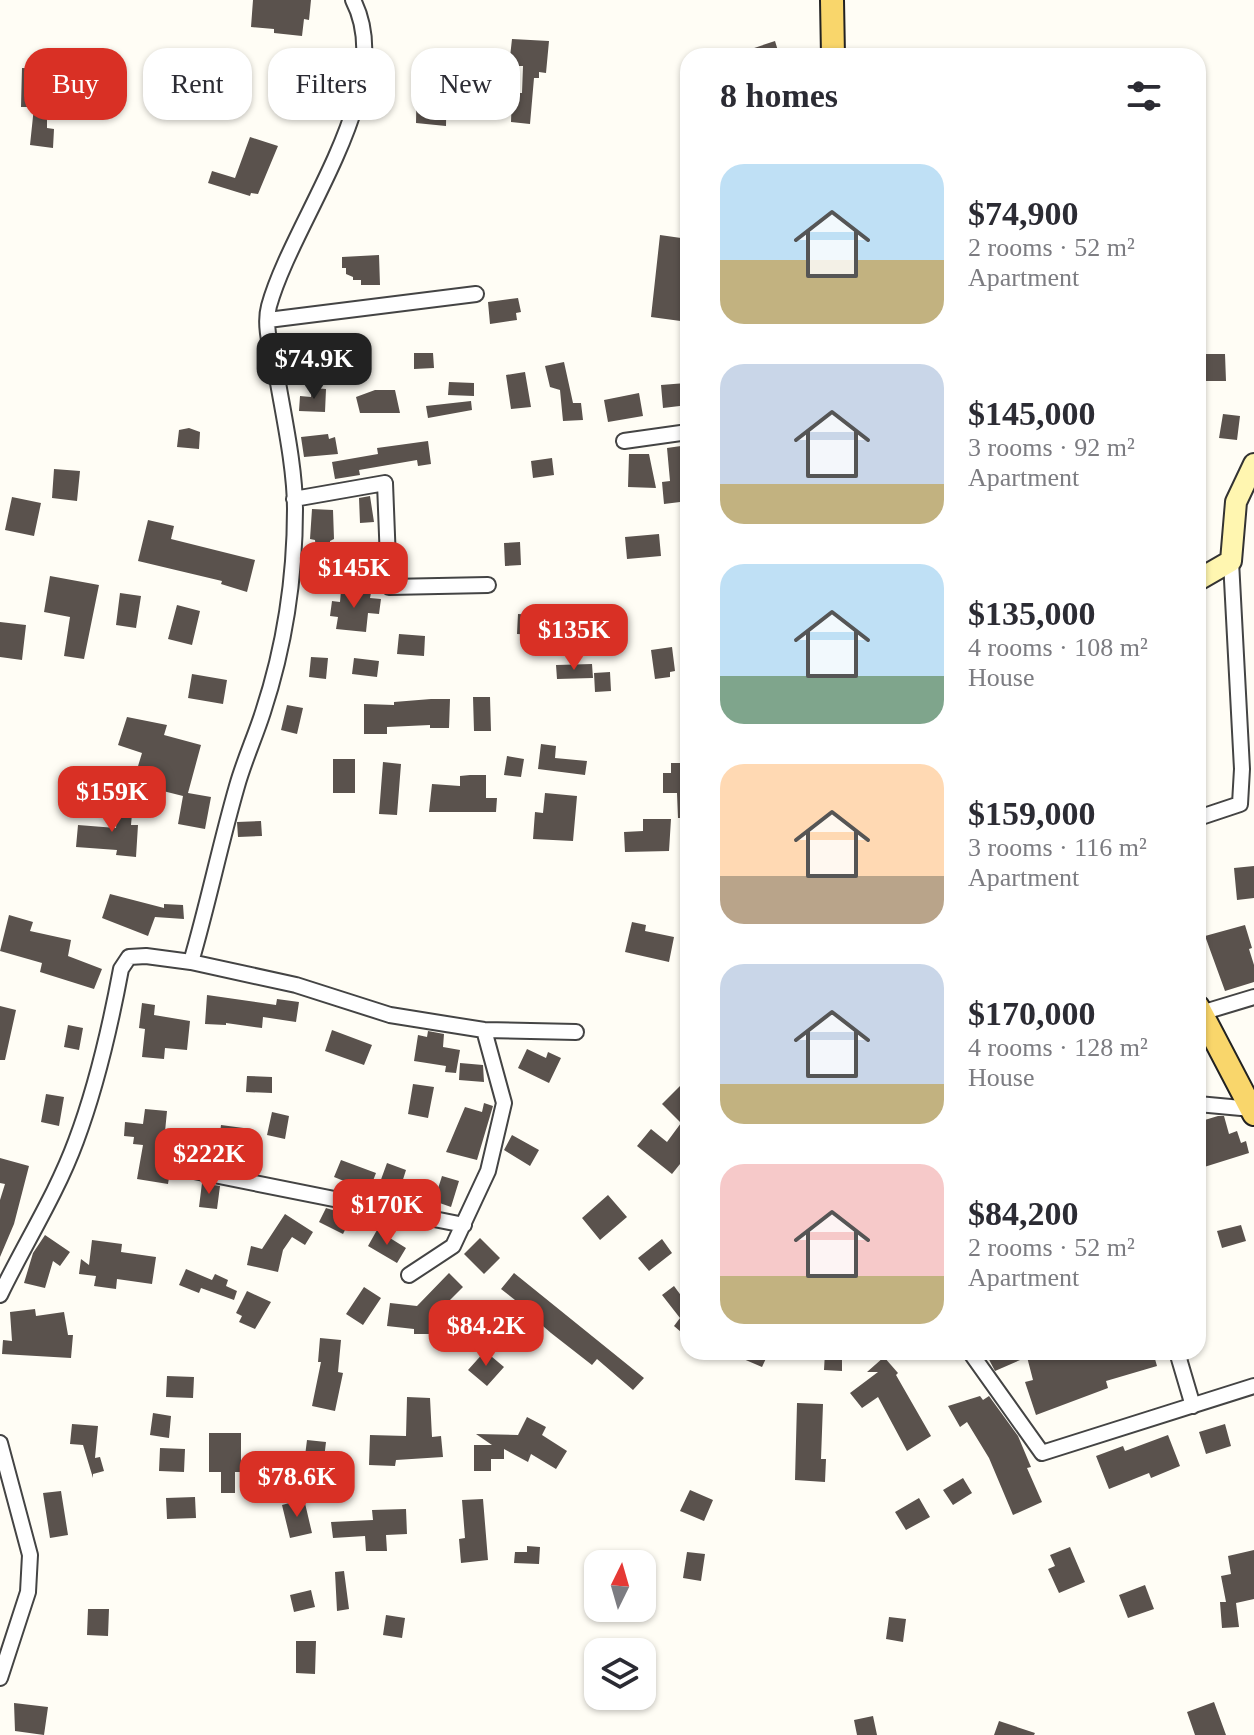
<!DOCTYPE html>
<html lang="en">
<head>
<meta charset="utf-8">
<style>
	:root { --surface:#fff; --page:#f2f2f3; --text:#2b2b33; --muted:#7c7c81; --accent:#d93025 }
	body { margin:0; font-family:Georgia,serif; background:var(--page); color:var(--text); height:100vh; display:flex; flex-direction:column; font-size:30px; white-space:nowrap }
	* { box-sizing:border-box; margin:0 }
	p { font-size:26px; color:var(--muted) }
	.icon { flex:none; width:44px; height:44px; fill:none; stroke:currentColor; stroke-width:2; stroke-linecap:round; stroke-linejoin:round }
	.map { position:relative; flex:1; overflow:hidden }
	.drawer { position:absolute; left:680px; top:48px; width:526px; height:1312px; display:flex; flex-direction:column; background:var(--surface); border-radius:24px; box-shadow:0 2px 6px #0004 }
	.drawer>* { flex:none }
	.guide { position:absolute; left:24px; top:48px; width:536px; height:72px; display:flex; gap:16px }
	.needle { width:52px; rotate:5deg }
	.buttons { position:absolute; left:584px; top:1550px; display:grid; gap:16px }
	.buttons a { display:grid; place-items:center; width:72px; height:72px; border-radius:16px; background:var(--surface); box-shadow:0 2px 6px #0004; font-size:40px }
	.price { position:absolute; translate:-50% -68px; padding:0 18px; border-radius:16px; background:var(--accent); color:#fff; font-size:26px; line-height:52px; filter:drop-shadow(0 2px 4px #0008) }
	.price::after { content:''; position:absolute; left:50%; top:48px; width:24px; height:18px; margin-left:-12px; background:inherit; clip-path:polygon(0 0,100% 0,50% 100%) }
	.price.selected { background:#222; color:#fff }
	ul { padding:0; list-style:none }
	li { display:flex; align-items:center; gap:24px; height:200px; padding:0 40px }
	li span { display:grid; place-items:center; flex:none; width:224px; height:160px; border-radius:24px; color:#555 }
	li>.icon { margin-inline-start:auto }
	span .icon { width:96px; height:96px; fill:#fffc; stroke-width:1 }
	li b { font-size:34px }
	h2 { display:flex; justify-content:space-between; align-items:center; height:96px; padding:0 40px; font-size:34px }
	.tag { padding:0 28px; border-radius:24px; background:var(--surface); box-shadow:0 2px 6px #0004; font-size:28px; line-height:72px }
	.tag.selected { background:var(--accent); color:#fff }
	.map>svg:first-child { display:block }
</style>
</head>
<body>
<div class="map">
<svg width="1254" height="1735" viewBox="0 0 1254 1735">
	<rect width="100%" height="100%" fill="#fffdf5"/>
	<path fill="#5a524d" d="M253,0h58l-2,20 -5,-1 -2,17 -28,-3v-4l-23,-2z
		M512,39l37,2 -3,32 -7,-1v6h-5l-4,46 -19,-2 1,-29h10l1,-27h-14z
		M775,41l4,13 -43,2v-2z
		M314,59l39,4 -4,23 -39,-7z
		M417,64l30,2 -1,60 -30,-3z
		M22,68l26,1v8l17,1 -1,17h-17v33l7,1 -1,19 -23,-3 4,-38h-13z
		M250,137l28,9 -20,48 -7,-1 -1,3 -42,-13 4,-12 23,7z
		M660,235l28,4v83l-37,-5z
		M379,255l1,30h-19v-5h-8v-3l-7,-3v-6h-4v-11z
		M518,298l3,14 -5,1 1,7 -27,4 -2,-22z
		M414,353h19l1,15 -20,1z
		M1206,354h19l1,27h-20z
		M564,362l9,41h8l2,17 -20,1 -3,-31 -10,-3 -5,-21z
		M525,372l6,35 -20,2 -5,-34z
		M449,382l25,1v13l-26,-1z
		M686,383l2,22 -25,3 -2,-23z
		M312,388l14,1 -1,23 -26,-1 1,-15 11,1z
		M375,390h20l5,23h-40l-4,-16z
		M639,393l4,23 -35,6 -4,-22z
		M471,401l1,9 -44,8 -2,-12z
		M1223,414l17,2 -3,24 -18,-2z
		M189,428l11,4 -1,17 -22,-2 2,-17z
		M328,434l1,5 6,-2 3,17 -34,3 -3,-20z
		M428,441l3,23 -13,2 -1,-6 -58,10 1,5 -25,4 -3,-17 46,-8 -1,-6z
		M688,445v56l-24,3 -2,-22 8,-1 -3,-33z
		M629,454h20l7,34 -28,-1z
		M552,458l2,17 -21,3 -2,-17z
		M54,469l26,2 -3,30 -25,-3z
		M370,496l4,26 -14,1 -1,-25z
		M12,497l29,6 -7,33 -29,-6z
		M312,509l21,1 1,29 -4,2v11l-14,-1 -1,-11 -5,-1z
		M148,520l26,6 -3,13 84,21 -8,32 -26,-8 1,-3 -84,-20z
		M659,534l2,22 -34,3 -2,-22z
		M520,542l1,23 -16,1 -1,-23z
		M50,576l49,9 -15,74 -20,-3 6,-39 -26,-5z
		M341,590l30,3 -1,5 11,1 -2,15 -11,-1 -2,19 -30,-3 2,-12 -8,-1 2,-15 8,1z
		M120,593l21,3 -5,32 -20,-3z
		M177,605l23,6 -8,34 -24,-6z
		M518,614l21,1 -1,20 -21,-1z
		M0,622l26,3 -4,35 -22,-3z
		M399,634l26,2 -1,20 -27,-2z
		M672,647l3,24 -5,1v5l-15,2 -4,-29z
		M311,657l17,1 -2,21 -17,-2z
		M354,658l25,3 -2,16 -25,-3z
		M592,664l1,14 -36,1 -1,-14z
		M610,672l1,19 -16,1 -1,-19z
		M192,674l35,6 -4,24 -35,-6z
		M473,697h17l1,34h-17z
		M431,699h19l-1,29h-19v-3l-43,2v7h-23v-30l30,1v-3z
		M287,705l16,3 -6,26 -16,-4z
		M127,717l40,8 -3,10 37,10 -13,48 23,4 -6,32 -27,-5 5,-28 -24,-6 2,-6 -26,-8 7,-23 -24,-8z
		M541,744l15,2 -1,12 32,3 -2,14 -47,-6z
		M507,756l17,3 -3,18 -17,-2z
		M333,759h22v34h-22z
		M383,762l18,2 -4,51 -18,-1z
		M671,763h17v55h-10l-1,-25h-14v-20h8z
		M470,775h16v23h11l-1,14h-67l3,-28 28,2v-10z
		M545,793l32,3 -4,45 -40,-2 2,-27 8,1z
		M118,802l15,1 -2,22h7l-2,32 -20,-2 1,-5 -41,-3 2,-22 38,3z
		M643,819h28l-2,32 -44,1 -1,-20 19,-1z
		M261,821l1,15 -24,1 -1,-15z
		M1254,866v32l-17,2 -3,-32z
		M110,894l54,14v-4l19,1 1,14 -29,-2 -7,19 -46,-18z
		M9,915l24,7 -3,9 41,9 -3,16 34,13 -8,20 -54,-17 2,-9 -42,-12z
		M632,922l14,3 -1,6 29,6 -5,25 -44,-10z
		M1245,925l7,23 -3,1 5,16v17l-29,9 -20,-55z
		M207,995l69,10 1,-6 22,3 -3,20 -33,-5 -1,11 -36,-5v2l-21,-1z
		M142,1003l13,2 -1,10 36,6 -3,29 -22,-2 -1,11 -22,-2 3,-28 -6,-1z
		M0,1006l16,4 -11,50h-5z
		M68,1025l15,3 -4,22 -15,-3z
		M332,1030l40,15 -8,20 -39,-14z
		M428,1031l16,3 -1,13 17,3 -4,23 -11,-1 1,-6 -32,-5 4,-26 9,2z
		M527,1049l19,9 2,-6 13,6 -12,25 -31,-15z
		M460,1063l23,2 1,17 -25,-2z
		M247,1076l25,1v16l-26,-1z
		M413,1084l21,3 -6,31 -20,-4z
		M682,1084l6,6v64l-16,20 -35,-28 14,-17 16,13 14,-19 -19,-19z
		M46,1094l18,3 -5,29 -18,-4z
		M484,1103l9,3 -16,54 -31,-8 19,-45 17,5z
		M145,1109l22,2 -5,52 9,2 -3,19 -31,-5 6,-34 -10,-1 1,-7 -10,-1 1,-14 18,2z
		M272,1112l17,4 -4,23 -18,-4z
		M1218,1116h6l5,18 8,-3 4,12 5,-2 3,12 -48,15 -3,-10v-36z
		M221,1125l30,4 -2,16 -30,-4z
		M512,1135l27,15 -9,16 -26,-16z
		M0,1158l29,8 -15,58 -14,33v-57l5,-16 -5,-1z
		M341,1160l35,13 -7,18 -35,-14z
		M387,1163l19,7 -7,22 -20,-7z
		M442,1176l17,5 -8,26 -17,-6z
		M202,1183l18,3 -3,23 -18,-2z
		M608,1195l19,22 -27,23 -18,-22z
		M326,1208l26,8 -9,18 -24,-12z
		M285,1214l28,18 -8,13 -13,-8 -9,13 -5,22 -31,-7 4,-19 11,3z
		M1241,1225l5,16 -24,7 -5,-17z
		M377,1230l29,18 -9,15 -29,-17z
		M45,1235l25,17 -10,14 -7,-5 -8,27 -21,-5 9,-30z
		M480,1238l20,20 -16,16 -20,-20z
		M662,1239l10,14 -23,18 -11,-13z
		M92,1240l30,4 -1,8 35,5 -4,27 -35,-5 -1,10 -22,-3 2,-10 -17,-2 2,-15 8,6z
		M186,1269l26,11 3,-6 13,6 -2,6 11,5 -3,9 -33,-12 -2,5 -20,-8z
		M449,1273l14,14 -28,28v19h-21v-5l-27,-3 3,-23 27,3z
		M514,1273l130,105 -11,12 -36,-31 -5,6 -41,-32 -23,-20 1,-2 -28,-22z
		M674,1286l14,19v33l-14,-12 6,-8 -18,-23z
		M364,1287l17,11 -18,27 -17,-11z
		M247,1291l24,11 -16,27 -16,-7 3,-6 -6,-3z
		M35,1309l1,7 28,-4 4,23h5l-2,23 -69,-4 1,-14 9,1 -2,-29z
		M320,1338l21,2 -3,32 5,1 -8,38 -23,-5 9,-44h-3z
		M485,1351l19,16 -17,19 -19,-16z
		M727,1352h42l-7,15z
		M825,1352h17v19l-18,-1z
		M985,1352h107l2,7 25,-7h34l4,14 -51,15 2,7 -72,27 -11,-33 8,-2 -6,-23 -32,14z
		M884,1357l14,16 -2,2 35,61 -24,15 -29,-54 -16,11 -12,-15 28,-21h-11z
		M167,1376l27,1 -1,21 -27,-1z
		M980,1396l3,4 6,-4 29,40 13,31 -4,1 15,34 -29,13 -24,-57 -22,-36 -7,5 -12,-21z
		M407,1397l23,1 2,39 9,-1 2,21 -47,3 -1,6 -26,-1 1,-30 36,1z
		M797,1403l26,1 -2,55h5l-1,23 -30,-2z
		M153,1413l18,3 -2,22 -19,-3z
		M527,1417l19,10 -4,8 25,16 -11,18 -25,-15 -3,8 -24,-13v10h-13v12h-17v-26h18l-16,-11 42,1z
		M72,1424l26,2 -3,32 5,-1 4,14 -11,3v4l-10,-33 -13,-1z
		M1225,1424l6,22 -25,8 -7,-22z
		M209,1433h32v39h-6v21h-14v-21h-12z
		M1168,1435l12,31 -29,12 -2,-5 -40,16 -13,-33 27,-10 2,5z
		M307,1440l19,2 -3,25 -19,-3z
		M160,1448l25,1 -1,23 -25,-1z
		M963,1478l9,15 -19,12 -10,-15z
		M690,1490l23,10 -9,21 -24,-10z
		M61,1491l7,44 -18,3 -7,-45z
		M195,1497l1,21 -29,1 -1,-21z
		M919,1498l11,19 -24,13 -11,-18z
		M304,1499l8,34 -22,5 -8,-33z
		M483,1499l5,61 -27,3 -2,-24 6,-1 -3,-38z
		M406,1509l1,25 -21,1 1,16h-21l-1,-15 -32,2 -2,-16 42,-2 -1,-10z
		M527,1546l13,1 -1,17 -25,-1 1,-11h12z
		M1070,1547l15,35 -26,11 -11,-24 7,-3 -5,-11z
		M1254,1550v49l-18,4 3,24 -17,1 -2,-26h6l-5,-26 10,-2 -3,-18z
		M687,1552l18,2 -4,27 -18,-3z
		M344,1571l5,38 -12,2 -2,-39z
		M1145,1585l9,24 -26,9 -9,-23z
		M311,1590l4,17 -21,5 -4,-17z
		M88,1609h21l-1,27 -21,-1z
		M386,1615l19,3 -3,20 -19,-3z
		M889,1617l17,2 -3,23 -17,-3z
		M296,1641h20l-1,33 -19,-1z
		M1214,1702l12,33h-31l-8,-23z
		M14,1703l34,4 -4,28 -29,-4z
		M873,1716l4,19h-20l-3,-15z
		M999,1721l36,12 -1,2h-40z"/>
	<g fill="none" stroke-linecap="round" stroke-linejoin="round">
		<g stroke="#444" stroke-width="18">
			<path id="street" d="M268,320l208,-26
				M624,441l64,-9
				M294,499l91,-16 4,104 99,-2
				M1198,818l42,-14 2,-35 -11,-208
				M191,962l105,23 94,30 94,15 92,2
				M1201,1013l53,-16
				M1198,1104l54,5
				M194,1171l270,54
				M409,1275l44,-29 35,-75 16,-68 -20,-73
				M0,1295c25,-52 56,-100 76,-154 21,-56 34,-113 45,-172l8,-12 17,-1 45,6c17,-58 29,-117 46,-176 7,-25 18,-49 26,-74 21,-64 32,-135 32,-203 0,-41 -11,-91 -18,-132 -4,-22 -14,-49 -8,-71 24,-87 130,-218 84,-306
				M970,1352l72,101 212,-67
				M1177,1352l16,54
				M0,1443l30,112 -2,37 -28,86"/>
		</g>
		<g stroke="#333" stroke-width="24">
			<path id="secondary" d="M1198,580l33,-19 5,-59 18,-38"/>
		</g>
		<g stroke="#222" stroke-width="26">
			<path id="primary" d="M832,0l1,56
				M1198,1007l56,107"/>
		</g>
		<use href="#street" stroke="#fff" stroke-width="14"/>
		<use href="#secondary" stroke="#fff6b0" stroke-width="20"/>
		<use href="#primary" stroke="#f9d66b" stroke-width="22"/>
	</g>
</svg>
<div class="buttons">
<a><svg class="needle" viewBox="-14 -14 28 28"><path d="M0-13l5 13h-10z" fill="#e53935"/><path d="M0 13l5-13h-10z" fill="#7c7c81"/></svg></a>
<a><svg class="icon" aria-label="layers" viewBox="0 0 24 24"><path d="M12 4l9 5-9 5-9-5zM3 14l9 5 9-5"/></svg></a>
</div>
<b class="price selected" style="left:314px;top:401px">$74.9K</b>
<b class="price" style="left:354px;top:610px">$145K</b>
<b class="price" style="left:574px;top:672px">$135K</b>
<b class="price" style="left:112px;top:834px">$159K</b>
<b class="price" style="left:209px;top:1196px">$222K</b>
<b class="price" style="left:387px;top:1247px">$170K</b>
<b class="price" style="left:486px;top:1368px">$84.2K</b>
<b class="price" style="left:297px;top:1519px">$78.6K</b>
<div class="guide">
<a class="tag selected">Buy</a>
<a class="tag">Rent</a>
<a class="tag">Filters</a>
<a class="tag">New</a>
</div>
<section class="drawer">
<h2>8 homes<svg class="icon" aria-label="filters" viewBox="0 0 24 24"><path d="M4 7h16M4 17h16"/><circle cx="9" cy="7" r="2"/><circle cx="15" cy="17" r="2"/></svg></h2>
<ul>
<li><span style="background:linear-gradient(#bfe0f5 60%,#c2b280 0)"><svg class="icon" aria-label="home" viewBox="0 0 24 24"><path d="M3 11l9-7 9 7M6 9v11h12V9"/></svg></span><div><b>$74,900</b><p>2 rooms · 52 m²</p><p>Apartment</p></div></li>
<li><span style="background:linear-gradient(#c9d6e8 75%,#c2b280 0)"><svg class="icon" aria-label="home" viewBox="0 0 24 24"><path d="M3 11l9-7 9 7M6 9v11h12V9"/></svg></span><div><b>$145,000</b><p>3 rooms · 92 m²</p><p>Apartment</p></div></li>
<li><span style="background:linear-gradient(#bfe0f5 70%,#7fa58c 0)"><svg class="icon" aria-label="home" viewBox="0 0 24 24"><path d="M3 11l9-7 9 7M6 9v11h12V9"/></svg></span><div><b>$135,000</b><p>4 rooms · 108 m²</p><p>House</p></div></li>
<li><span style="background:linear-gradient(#ffd9b3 70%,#b9a48a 0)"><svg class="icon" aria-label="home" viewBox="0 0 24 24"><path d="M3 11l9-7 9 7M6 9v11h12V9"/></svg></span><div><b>$159,000</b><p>3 rooms · 116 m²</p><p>Apartment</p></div></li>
<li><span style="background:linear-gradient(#c9d6e8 75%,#c2b280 0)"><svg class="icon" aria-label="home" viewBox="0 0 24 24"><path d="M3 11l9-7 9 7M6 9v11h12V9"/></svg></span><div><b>$170,000</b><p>4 rooms · 128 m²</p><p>House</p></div></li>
<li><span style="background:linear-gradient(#f6c9c9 70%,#c2b280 0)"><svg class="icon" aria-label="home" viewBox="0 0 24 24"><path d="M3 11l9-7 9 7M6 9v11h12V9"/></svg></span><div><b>$84,200</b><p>2 rooms · 52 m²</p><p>Apartment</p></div></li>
</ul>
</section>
</div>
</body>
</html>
